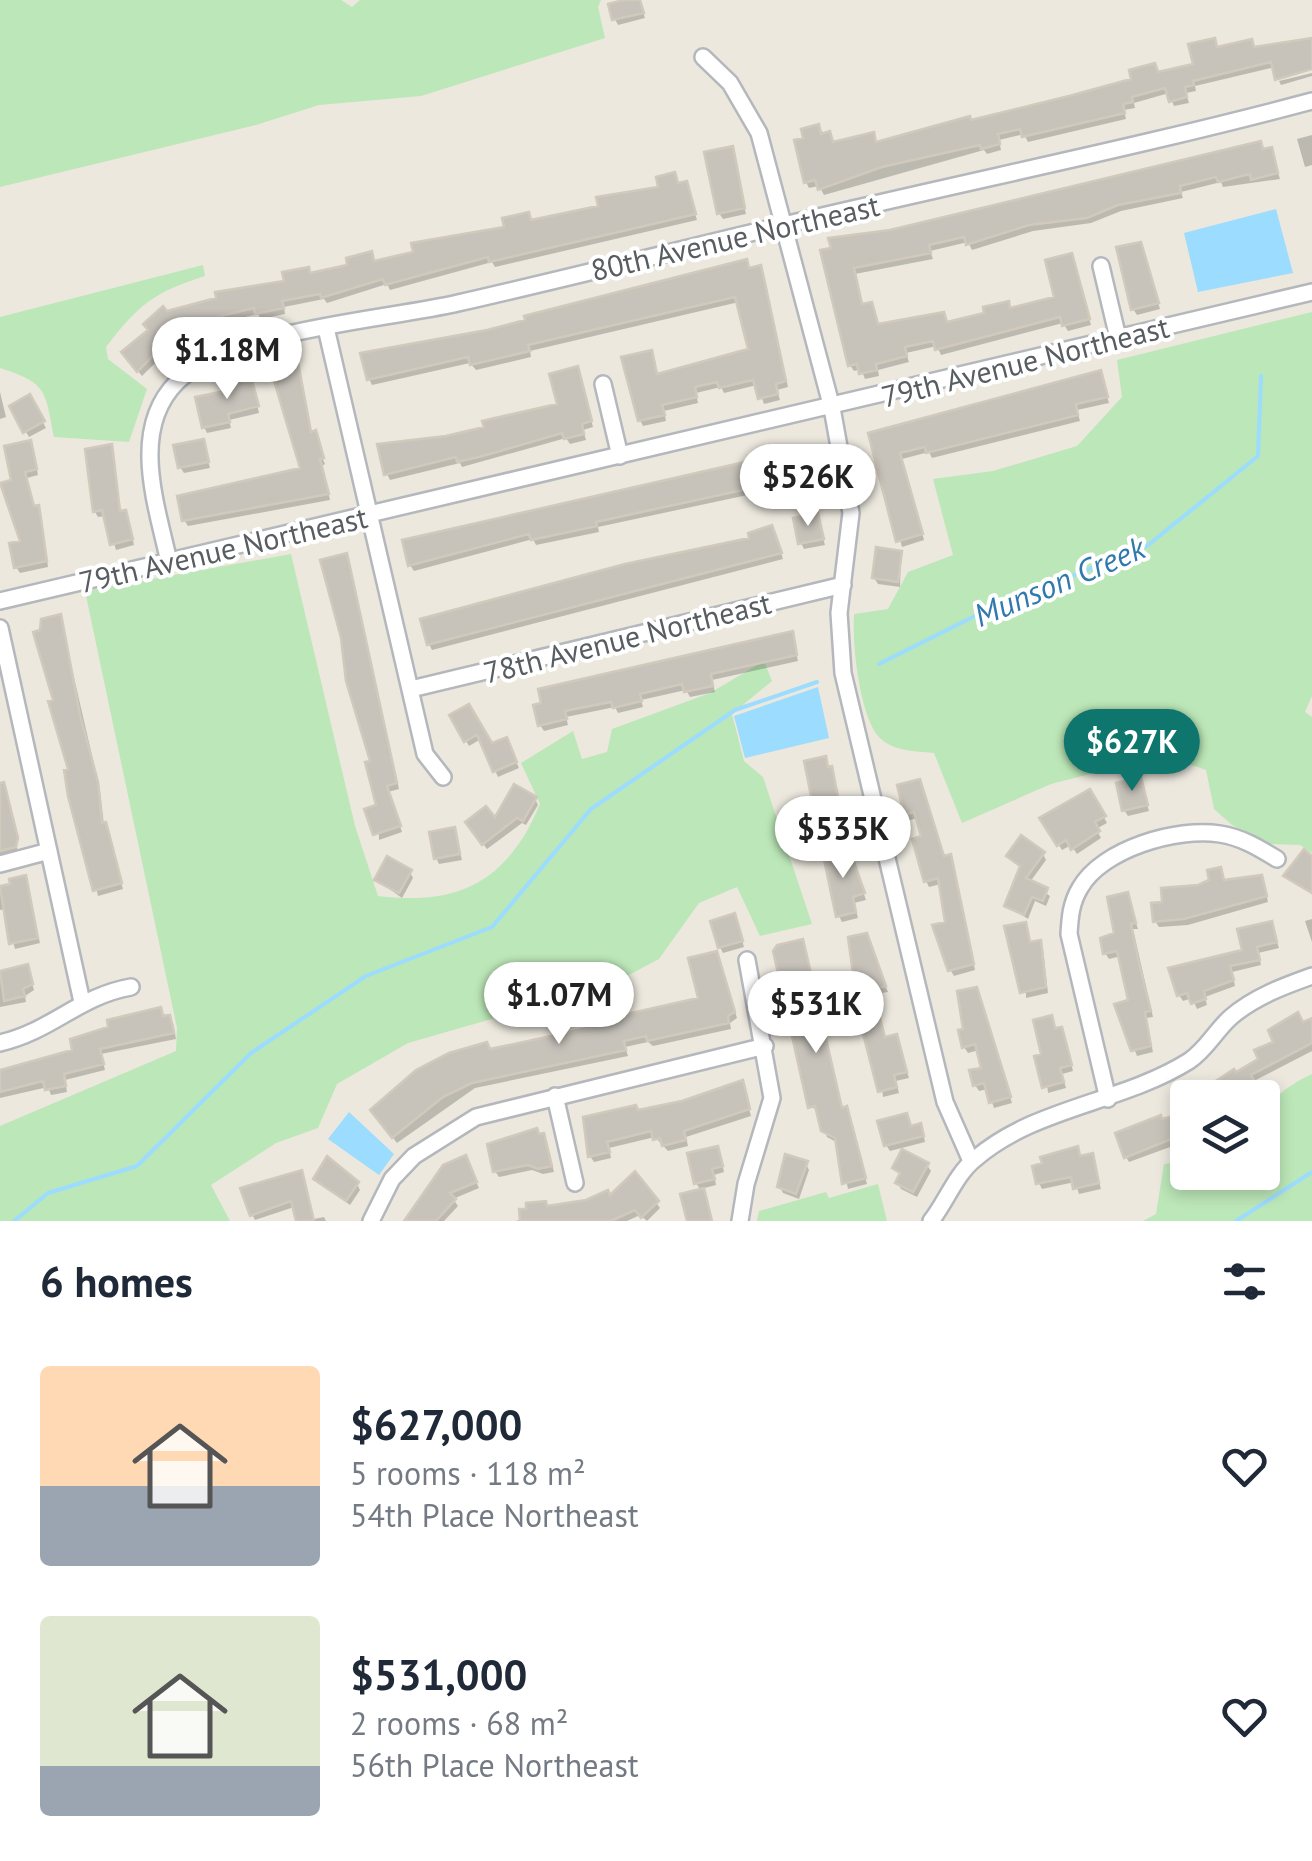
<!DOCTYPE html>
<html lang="en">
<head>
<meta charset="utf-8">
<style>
	:root { --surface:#fff; --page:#f6f6f7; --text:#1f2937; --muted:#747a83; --accent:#0f766e }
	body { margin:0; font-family:"PT Sans",sans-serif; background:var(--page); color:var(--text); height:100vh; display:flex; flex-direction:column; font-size:38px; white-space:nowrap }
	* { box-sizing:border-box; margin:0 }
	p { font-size:32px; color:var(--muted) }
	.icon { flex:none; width:55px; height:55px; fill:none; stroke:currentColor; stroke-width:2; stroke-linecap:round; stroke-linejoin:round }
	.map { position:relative; height:1221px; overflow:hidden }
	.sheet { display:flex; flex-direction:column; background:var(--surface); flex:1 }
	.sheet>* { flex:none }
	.buttons { position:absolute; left:1170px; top:1080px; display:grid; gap:20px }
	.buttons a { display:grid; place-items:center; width:110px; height:110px; border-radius:10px; background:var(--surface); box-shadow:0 5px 15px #0003; font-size:50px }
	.price { position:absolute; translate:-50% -85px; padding:0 22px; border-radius:35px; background:#fff; color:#222; font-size:32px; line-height:65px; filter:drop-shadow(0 2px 5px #0008) }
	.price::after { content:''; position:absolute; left:50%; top:60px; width:30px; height:22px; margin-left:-15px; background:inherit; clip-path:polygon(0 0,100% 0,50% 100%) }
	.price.on { background:var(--accent); color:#fff }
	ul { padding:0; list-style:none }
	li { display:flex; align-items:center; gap:30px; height:250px; padding:0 40px }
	li span { display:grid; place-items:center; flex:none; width:280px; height:200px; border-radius:10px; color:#555 }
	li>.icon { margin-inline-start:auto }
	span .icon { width:120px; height:120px; fill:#fffc; stroke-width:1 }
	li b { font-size:42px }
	h2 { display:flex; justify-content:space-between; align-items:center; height:120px; padding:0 40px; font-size:42px }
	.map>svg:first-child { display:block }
</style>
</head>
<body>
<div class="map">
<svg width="1312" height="1221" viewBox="0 0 1312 1221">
	<rect width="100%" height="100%" fill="#ece8de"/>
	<path fill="#bce7b8" d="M0,0h341l11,7 8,-7h241l-3,7 7,31 -184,58 -102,9 -63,20 -256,62z
		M203,265l2,11c-51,16 -67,29 -99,71l2,12 39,30 -18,53 -75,-5c-9,-47 -7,-54 -54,-69v-51z
		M1312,312v384l-7,16 7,5v136l-12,-8 -30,-1 -38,-19 -18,-16 -8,-39 -42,-15 -113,29 -89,39 -28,-70c-19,-2 -46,-1 -59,-21 -16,-25 -23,-88 -21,-118l34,-5 20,-37 45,-17 -20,-76 60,-8 84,-25 45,-49 -5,-37z
		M291,554l64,272 23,70c81,10 130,-15 162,-92l-19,-41 52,-32 9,28 25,-7 5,-23 98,-36 54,-32 8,20 -40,33 12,47 19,16 49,147 -52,12 -23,-49 -38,16 -40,56 -49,26 -202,58 -71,41 -19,44 -42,15 -65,42 19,36h-230v-95l176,-75 1,-23 -92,-437z
		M1312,1074v147h-169l13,-7 8,-50 23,-3 1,11h74c0,-54 -4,-72 50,-98z
		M878,1184l9,37h-130l2,-10 67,-19 3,6z"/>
	<path fill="#9bdcff" d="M1276,209l17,64 -95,19 -14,-59z
		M818,687l11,51 -84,20 -11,-42z
		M349,1112l45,42 -15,21 -51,-36z"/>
	<path fill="#0003" d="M634,0h5l6,18 -27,7 -3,-6z
		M1214,41l4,9 94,-9v26h-37l-80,19 1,5 -10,2 3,10 -15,3 -5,-13 -35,10 1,5 -11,2 2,9 -98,23 -4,-8 -25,6 2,10 -14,4 -3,-4 -160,45 -5,-9 -10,2 -3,-6 -9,-40 21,-15 16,17 39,-9 4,9 319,-78z
		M1312,73v3l-31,9 -2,-4z
		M1312,135v30l-7,2 -8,-28z
		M732,149l14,65 -23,5 -4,-6z
		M1271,150l9,29 -57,8 -2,-5 -40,10 2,6 -62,13 -30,12 -58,8 -61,19 -4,-8 -38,9 3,8 -78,15 8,33 8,-2 8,22 68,-2 40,-10 21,-11 3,6 46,-12 14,-42 20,69 -23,6 -5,-8 -122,32 -4,-9 -31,7 3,9 -31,8 1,6 -14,3 -4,-10 -7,2 -4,-6 -27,-113 68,-19z
		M686,183l11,37 -202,47 -3,-5 -102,28 -3,-6 -60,19 -3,-4 -40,8 1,7 -24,5 -3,-5 -39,9 1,7 -26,6 -4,-7 -48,47 -14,-17 38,-45 184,-48 21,-12 4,9 132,-34 21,-15 5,8z
		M1140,245l20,64 -23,6 -4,-6z
		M750,270l13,4 25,113 -11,3 3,10 -16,4 -7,-19 -33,8 -3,-6 -25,6 2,10 -34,8 2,10 -23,5 -3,-6 11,-67 7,24 93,-26 -12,-49 -209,49 1,6 -55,13 -6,-7 -98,22 -3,-6 119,-47z
		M296,360l16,74 13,30 -3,2 8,34 -142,26 -4,-6 119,-50z
		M1100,373l9,30 -32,7 3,11 -148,37 -3,-6 -27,7 22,81 -22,7 -31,-112z
		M580,375l13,52 -10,3 3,10 -16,4 -4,-6 -104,29 -2,-4 -70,17 -3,-6 -7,-28 66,-8 114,-32z
		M252,382l7,31 -30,7 2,8 -24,5 -3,-6 29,-35z
		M0,392l6,25 -6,2z
		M29,397l17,31 -17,9 -17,-30z
		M203,442l7,26 -26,5 -4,-6z
		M111,447l10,66 7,5 6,27 -18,5 -10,-34 -8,1 -3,-5 -7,-61z
		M33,449l5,26 -11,3 8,30 6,6 7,53 -28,6 -4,-6 7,-24 -9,-62z
		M800,452l8,30 -210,45 1,5 -63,13 -3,-6 -119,32 -4,-6z
		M817,516l8,29 -21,4 -3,-6z
		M775,534l8,25 -351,91 -3,-6z
		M901,553l-1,34 -22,-3 -4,-6z
		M346,556l53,233 -11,3 14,40 -23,8 -1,-33z
		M60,617l40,173 4,35 19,64 -25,7 -42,-195z
		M792,634l6,27 -86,19 3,12 -25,5 -4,-7 -45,10 2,7 -25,6 -3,-6 -49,10 2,8 -24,6 -4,-6 -4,-18z
		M469,707l22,39h18l10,22 -21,9 -17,-38 -12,7 -17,-30z
		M824,759l14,31 2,38 -17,3 -16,-68z
		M1140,780l9,31 -21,5 -4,-6z
		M0,783l9,20 9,50 -18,5z
		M923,788l22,71 5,-2 3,6 22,107 -21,6 -10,-17 4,-35 -7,-40 -12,3 -3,-6 -8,-63 -8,2 -4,-6z
		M1090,792l17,31 -11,6 5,9 -24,16 -6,-9 -9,5 -19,-31z
		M535,799l3,6 -12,20 -4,-2 -35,26 -16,-21 25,-6z
		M454,830l8,30 -23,4 -3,-6z
		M1043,854l3,6 -16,22 20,14 -4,10 -11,-5 -7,18 -22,-14 16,-36 -13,-13z
		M826,857h25l15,43 -12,3 4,15 -16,4 -3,-6z
		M1220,870l5,12 27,-6 12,8 4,18 -80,23 -29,2 -4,-6 10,-17 47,-23z
		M410,872l3,6 -11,20 -25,-18z
		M25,878l15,65 -25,6 -10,-40 -5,1v-18z
		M1127,895l11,34h-5l20,88 -7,1 7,34 -16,4 -19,-51 13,-3 -10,-46 -12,3 -4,-6 12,-18z
		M1312,919v23l-7,-21z
		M737,922l7,25 -21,6 -3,-6z
		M1271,924l8,24 -21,5 3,12 -29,7 3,14 -30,11 2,8 -10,4 -5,-11 -9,3 -4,-6 66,-43z
		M1025,925l6,19 8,-1 4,6 5,44 -22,5z
		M866,936l22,56 -13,2 11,46 10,-3 13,41 -13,3 3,12 -16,4z
		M802,942l41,168 6,5 18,69 -19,5 -10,-46 -11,-6 -8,-26 -8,-4z
		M719,960l18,58 -7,5 1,6 -78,17 -5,-4 -23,5 3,9 -153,32 -78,55 -21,-27 114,-64 211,-52z
		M27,967l7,23 -9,6 1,6 -26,5v-32z
		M980,996l32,107 -18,5 -6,-19 -9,2 -4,-6 9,-16 -5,-19 -11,3 -4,-6 1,-17z
		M160,1010l13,13 3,16 -75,15 4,16 -40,10 2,12 -16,3 -3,-8 -48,11v-25l75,-21z
		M1051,1018l5,13 5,-1 3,5 9,36 -11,3 4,14 -18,5 -4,-37z
		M1312,1021v30l-60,31 6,11 -7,5h-46z
		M742,1083l9,33 -65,21 2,9 -20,5 -13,-14 -46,11 2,10 -17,4 -4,-6 48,-43z
		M1162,1122l14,3 5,18 -52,19 -3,-5z
		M911,1128l12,4 2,10 -35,9 -4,-6z
		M546,1142l8,30 -11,2 -11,-4 -33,7 -4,-6z
		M1077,1149l4,10 11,-3 9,33 -22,5 -4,-12 -33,7 -3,-6z
		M720,1155l4,17 -10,3 2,10 -15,4 11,32h-23l12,-30 -5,-8z
		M468,1164l11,24 -26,11 5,7 -14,15h-35z
		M806,1164l3,6 -10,29 -16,-6 -3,-6z
		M927,1165l4,6 -14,26 -16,-8 -3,-6 4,-7 -7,-8z
		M301,1174l13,45 10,-2 2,4h-29l-3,-14 -39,13 -3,-6z
		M635,1174l25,34 -13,13 -7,-6 -13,6h-111l31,-13 63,-9z
		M316,1179l41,5 3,6 -10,15z"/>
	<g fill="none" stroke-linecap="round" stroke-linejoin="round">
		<path stroke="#9bdcff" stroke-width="4" d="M879,664l106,-53 162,-65 111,-90 3,-80
			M14,1221l34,-28 89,-27 114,-113 115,-77 126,-49 99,-118 144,-99 82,-28
			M1236,1221l76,-49"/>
	</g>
	<path fill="#c7c3bb" stroke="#d1c9bc" stroke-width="2.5" d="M624,0h16l4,13 -32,7 -4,-16z
		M1215,38l2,9 35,-8 2,8 58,-9v31l-37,11 -4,-18 -78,19 1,4 -9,2 2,10 -18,5 -4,-14 -33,9 1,5 -10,2 2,9 -103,24 -2,-8 -22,5 2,10 -19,5 -1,-4 -98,22 -64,23 -3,-10 -11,3 -10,-43 9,-2 -2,-9 18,-5 2,10 9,-3 3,11 41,-10 2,10 94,-26 1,4 98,-24 62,-17 -2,-9 26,-7 3,9 35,-8 -5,-20z
		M1261,141l2,8 9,-2 6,26 -27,7 -1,-6 -32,8 -2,-5 -36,9 1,7 -63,12 -31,13 -58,7 -63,20 -2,-8 -35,8 2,8 -77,15 8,36 10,-2 6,22 66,-12 3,10 37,-9 -1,-6 26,-6 1,7 44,-11 -9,-37 27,-7 18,66 -28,7 -2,-9 -125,33 -2,-9 -28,6 2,9 -31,8 1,6 -18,4 -2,-10 -9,2 -28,-116 11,-2 -3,-10 62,-8z
		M733,146l12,62 -28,6 -13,-62z
		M675,172l3,11 9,-2 9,33 -207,48 -1,-5 -103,28 -2,-6 -62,19 -1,-4 -38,7 2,7 -29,6 -1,-6 -37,9 2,6 -31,8 -2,-8 -49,49 -16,-20 27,-22 -5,-6 20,-18 4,5 49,-13 -1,-6 69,-11 -2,-9 27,-5 1,6 37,-8 -1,-7 26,-7 2,10 39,-9 -2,-9 93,-16 -2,-9 27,-6 2,8 67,-14 -2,-9 62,-10 -2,-10z
		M1141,242l18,61 -28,7 -15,-63z
		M747,259l2,9 12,-3 4,18 21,98 -10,3 2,10 -20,5 -5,-19 -34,8 -2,-6 -22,5 2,10 -35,8 3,10 -27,6 -17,-64 31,-7 5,24 91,-25 -13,-52 -207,48 2,6 -60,14 -2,-8 -101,23 -7,-27 127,-23 38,-10 -1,-4z
		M297,357l14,75 5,-2 8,28 -4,1 9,35 -147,27 -5,-25 123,-28 -31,-104z
		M578,366l14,55 -10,3 2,10 -20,5 -2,-6 -79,23 -26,6 -1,-5 -72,18 -7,-31 69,-8 38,-9 -2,-6 75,-17 -8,-30z
		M1101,370l7,27 -32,7 2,11 -152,38 -1,-6 -25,6 23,81 -27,8 -28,-109z
		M250,373l9,33 -31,8 2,8 -28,6 -7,-31 35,-7 -3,-11z
		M30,394l15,27 -22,12 -14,-27z
		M204,439l5,23 -31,6 -5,-23z
		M31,440l6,29 -12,3 9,34 5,-1 8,56 -33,7 -5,-25 11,-2 -20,-58 11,-3 -7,-34z
		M112,444l8,67 6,-1 7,29 -23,6 -8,-35 -9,2 -8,-63z
		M802,449l5,27 -211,46 1,4 -66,14 -2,-6 -121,32 -6,-26z
		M818,513l6,26 -26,5 -5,-26z
		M772,525l10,28 -355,92 -7,-26 205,-55 124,-26 -1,-5z
		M876,547l26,4 -4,31 -26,-4z
		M347,553l50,230 -10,3 14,40 -28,9 -9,-26 12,-4 -11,-43 5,-1 -24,-80 -5,-43 -21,-78z
		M61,614l19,101 18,67 4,41 4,-1 16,61 -29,8 -25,-95 -4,-26 4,-1 -20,-68 5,-1 -20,-68 7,-2 1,-11z
		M793,631l4,24 -86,19 2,12 -29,6 -2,-8 -42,10 2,7 -29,7 -2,-6 -46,9 2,8 -29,7 -5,-21 8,-2 -3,-14z
		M469,704l23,39 15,-6 10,25 -24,10 -16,-37 -13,7 -15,-27z
		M826,756l2,11 4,-1 8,42 -5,1 3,13 -21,4 -13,-65z
		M1141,777l7,28 -26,6 -6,-28z
		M920,779l24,77 7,-2 23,110 -26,7 -16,-46 13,-3 -7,-44 -14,4 -12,-43 9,-3 -7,-24 -10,3 -7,-30z
		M4,782l14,56 -2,9 -16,4v-68z
		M514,784l23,13 -14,24 -6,-3 -35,27 -17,-23 21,-16 9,11z
		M1090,789l16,27 -11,6 5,9 -29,19 -5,-10 -9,6 -18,-28z
		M455,827l5,27 -26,5 -5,-27z
		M1021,835l24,17 -19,26 22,10 -5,13 -11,-4 -8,18 -20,-9 16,-40 -14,-10z
		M849,848l16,45 -12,4 3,15 -20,5 -13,-62z
		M1304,849l8,7v37l-29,-17z
		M387,856l25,14 -13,23 -25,-13z
		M1221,867l3,13 38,-5 5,21 -83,23 -31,3 -2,-19 11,-1 -1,-14 37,-3 11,-5 -2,-10z
		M26,875l12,63 -29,6 -9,-58 10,-2 -1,-5z
		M1128,892l8,31 -5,1 7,35 13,52 -6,1 6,34 -20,5 -17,-47 14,-4 -11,-49 -14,3 -3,-16 14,-5 -7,-36z
		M735,913l8,28 -25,7 -8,-27z
		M1272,921l5,21 -20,5 3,13 -30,6 4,14 -30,11 2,8 -15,5 -4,-11 -10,3 -9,-28 74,-18 -5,-21z
		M1026,922l4,20 11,-2 5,47 -26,6 -16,-67z
		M867,933l19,53 -12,3 6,29 5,19 12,-3 10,38 -13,3 3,12 -19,5 -19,-74 -11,-81z
		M803,939l39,169 5,-2 19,72 -24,6 -7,-46 -14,-7 -6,-25 -7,2 -35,-157 4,-6z
		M717,951l18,61 -7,4 1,7 -82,18 -1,-5 -22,5 2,9 -154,33 -29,14 -51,41 -22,-28 46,-40 33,-17 38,-11 3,7 66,-14 36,-8 -3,-10 28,-7 1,6 80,-18 -10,-40z
		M28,964l5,20 -10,5 2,7 -21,5 -4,-30z
		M977,987l34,110 -22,6 -5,-20 -11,3 -4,-16 12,-2 -6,-24 -13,4 -4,-18 5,-1 -6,-38z
		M161,1007l2,9 7,-1 4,18 -74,16 4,15 -40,10 2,12 -21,4 -2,-9 -43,11v-22l72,-20 -2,-11 38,-12 -1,-7z
		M1298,1012l5,10 9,-4v25l-61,32 6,11 -19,12h-48l44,-29 2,3 22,-13 -4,-9 19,-8 -5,-12z
		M1052,1015l3,13 7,-1 10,38 -12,3 4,14 -22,6 -8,-32 7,-2 -8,-34z
		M743,1080l7,29 -66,22 2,9 -24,6 -2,-8 -7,2 -2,-9 -44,11 3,10 -22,5 -5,-40 53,-12 2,5 44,-9z
		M907,1113l4,13 10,-3 3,13 -40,10 -7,-25z
		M1161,1115l1,4 11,-3 6,20 -55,22 -9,-25z
		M537,1128l2,6 5,-1 8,33 -14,3 -10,-4 -35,7 -6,-28z
		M718,1146l5,20 -11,3 3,10 -21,5 -7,-31z
		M1078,1146l2,10 13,-3 6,30 -26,6 -2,-12 -35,7 -4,-18 10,-3 -2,-6z
		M902,1149l27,14 -16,29 -18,-9 5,-10 -8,-5z
		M785,1154l23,7 -12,33 -19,-7z
		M466,1155l11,27 -27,11 6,6 -20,22h-32l39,-56z
		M327,1156l32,26 -13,19 -33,-22z
		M302,1170l12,51h-18l-5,-20 -41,15 -10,-28z
		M635,1171l24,30 -18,17 -6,-8 -24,11h-91l-1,-12h7v-6l20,-2 1,5 39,-6 22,-10 2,5z
		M704,1188l8,33h-25l-7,-27z"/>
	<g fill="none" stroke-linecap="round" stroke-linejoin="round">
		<g stroke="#b4b8bd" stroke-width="20">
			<path id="minor" d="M703,57l27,26 29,50 73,275 19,105 -12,100 4,60 102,429 26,59
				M1101,266l17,72
				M326,328l99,426 18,23
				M603,384l17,72
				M169,562c-12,-56 -40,-132 8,-180 51,-52 208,-62 281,-79 137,-31 274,-67 412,-98 147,-34 296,-65 442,-104
				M0,601l1312,-309
				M0,628l82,374
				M411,689l432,-104
				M0,864l49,-13
				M0,1043c52,-12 79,-47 131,-56
				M555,1096l20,87
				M1108,1099l-39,-165c1,-17 2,-31 11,-46 22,-39 97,-61 140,-54 21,3 39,14 57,25
				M371,1221l21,-42 22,-23 62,-39 289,-71
				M740,1221l6,-37 26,-86 -25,-138
				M931,1221c15,-19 25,-47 44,-62 60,-52 147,-56 214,-98 17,-11 27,-31 42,-44 23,-20 53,-31 81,-41"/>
		</g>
		<use href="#minor" stroke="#fff" stroke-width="15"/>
	</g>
	<g text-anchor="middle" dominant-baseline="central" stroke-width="8" stroke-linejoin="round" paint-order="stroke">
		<g font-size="30" fill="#575d61" stroke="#fff">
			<text transform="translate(735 237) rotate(-13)">80th Avenue Northeast</text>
			<text transform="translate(1025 361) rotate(-14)">79th Avenue Northeast</text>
			<text transform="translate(223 549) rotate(-13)">79th Avenue Northeast</text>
			<text transform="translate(627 637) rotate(-14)">78th Avenue Northeast</text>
		</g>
		<g font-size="32" font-style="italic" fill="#3079ae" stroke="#fff">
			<text transform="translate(1059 581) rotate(-23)">Munson Creek</text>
		</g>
	</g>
</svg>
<div class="buttons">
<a><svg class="icon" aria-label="layers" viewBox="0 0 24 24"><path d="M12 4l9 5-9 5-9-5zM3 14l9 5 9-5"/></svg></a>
</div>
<b class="price" style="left:227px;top:402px">$1.18M</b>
<b class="price" style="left:808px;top:529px">$526K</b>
<b class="price on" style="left:1132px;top:794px">$627K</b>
<b class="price" style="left:843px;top:881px">$535K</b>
<b class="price" style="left:559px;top:1047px">$1.07M</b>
<b class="price" style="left:816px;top:1056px">$531K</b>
</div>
<section class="sheet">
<h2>6 homes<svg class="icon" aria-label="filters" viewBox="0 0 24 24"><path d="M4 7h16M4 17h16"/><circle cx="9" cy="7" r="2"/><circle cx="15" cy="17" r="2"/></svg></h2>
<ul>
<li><span style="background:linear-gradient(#ffd9b3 60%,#9aa5b1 0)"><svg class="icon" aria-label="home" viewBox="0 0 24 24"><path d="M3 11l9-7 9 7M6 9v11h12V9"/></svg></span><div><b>$627,000</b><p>5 rooms · 118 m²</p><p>54th Place Northeast</p></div><svg class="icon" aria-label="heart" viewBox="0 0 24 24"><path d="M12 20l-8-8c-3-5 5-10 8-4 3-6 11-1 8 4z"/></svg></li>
<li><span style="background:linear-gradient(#dfe7d0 75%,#9aa5b1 0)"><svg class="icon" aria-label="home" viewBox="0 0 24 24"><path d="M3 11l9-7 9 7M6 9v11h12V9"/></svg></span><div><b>$531,000</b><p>2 rooms · 68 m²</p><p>56th Place Northeast</p></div><svg class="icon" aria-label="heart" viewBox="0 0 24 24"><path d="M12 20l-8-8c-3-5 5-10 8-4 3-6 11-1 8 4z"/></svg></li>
</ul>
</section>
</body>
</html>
